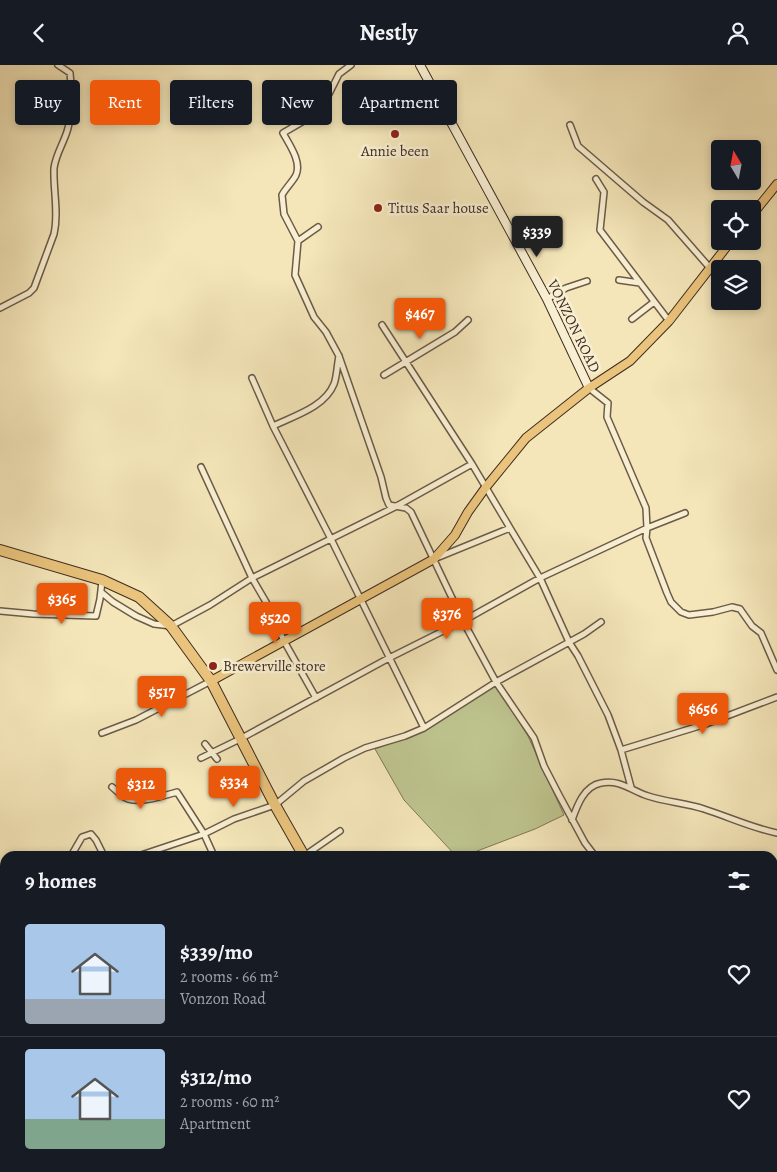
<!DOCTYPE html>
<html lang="en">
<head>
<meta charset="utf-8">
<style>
	:root { --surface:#171b24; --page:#20242c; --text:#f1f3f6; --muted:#9ea1a6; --line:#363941; --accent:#ea580c }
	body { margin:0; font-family:Alegreya,serif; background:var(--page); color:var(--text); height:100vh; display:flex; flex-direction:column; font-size:19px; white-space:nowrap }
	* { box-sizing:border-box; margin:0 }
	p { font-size:16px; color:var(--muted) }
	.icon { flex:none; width:28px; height:28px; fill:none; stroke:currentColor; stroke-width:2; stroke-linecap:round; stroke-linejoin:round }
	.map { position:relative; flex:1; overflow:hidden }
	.drawer { position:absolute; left:0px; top:786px; width:778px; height:321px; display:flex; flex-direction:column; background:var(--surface); border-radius:15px 15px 0 0; box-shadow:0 2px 8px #0003 }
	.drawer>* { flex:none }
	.hud { position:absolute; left:15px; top:15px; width:500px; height:45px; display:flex; gap:10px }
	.needle { width:32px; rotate:350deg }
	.tools { position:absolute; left:711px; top:75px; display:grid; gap:10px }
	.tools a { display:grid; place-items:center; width:50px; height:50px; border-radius:5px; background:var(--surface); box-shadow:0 2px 8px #0003; font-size:25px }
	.price { position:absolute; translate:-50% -42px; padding:0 11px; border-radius:5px; background:var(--accent); color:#fff; font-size:16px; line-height:32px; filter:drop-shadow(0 1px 2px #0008) }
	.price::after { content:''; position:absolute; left:50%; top:30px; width:15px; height:11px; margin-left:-8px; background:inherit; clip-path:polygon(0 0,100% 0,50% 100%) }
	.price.active { background:#222; color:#fff }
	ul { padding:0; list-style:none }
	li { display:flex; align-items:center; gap:15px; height:125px; padding:0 25px }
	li+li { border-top:1px solid var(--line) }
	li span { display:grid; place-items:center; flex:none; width:140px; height:100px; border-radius:5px; color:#555 }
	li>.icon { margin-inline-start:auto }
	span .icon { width:60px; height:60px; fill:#fffc; stroke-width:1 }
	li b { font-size:21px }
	h2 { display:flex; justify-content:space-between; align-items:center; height:60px; padding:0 25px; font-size:21px }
	.pill { padding:0 18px; border-radius:5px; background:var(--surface); box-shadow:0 2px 8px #0003; font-size:18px; line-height:45px }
	.pill.active { background:var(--accent); color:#fff }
	header { display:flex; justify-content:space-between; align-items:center; height:65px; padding:0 25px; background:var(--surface); font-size:22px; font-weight:700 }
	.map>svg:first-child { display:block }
</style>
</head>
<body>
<header><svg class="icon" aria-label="back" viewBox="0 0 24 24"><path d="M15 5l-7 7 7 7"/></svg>Nestly<svg class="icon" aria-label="person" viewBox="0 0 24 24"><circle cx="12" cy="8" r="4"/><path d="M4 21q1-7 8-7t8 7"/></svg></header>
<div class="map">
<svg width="777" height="1107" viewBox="0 0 777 1107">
	<rect width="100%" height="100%" fill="#f4e6b9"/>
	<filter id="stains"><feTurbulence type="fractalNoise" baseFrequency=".004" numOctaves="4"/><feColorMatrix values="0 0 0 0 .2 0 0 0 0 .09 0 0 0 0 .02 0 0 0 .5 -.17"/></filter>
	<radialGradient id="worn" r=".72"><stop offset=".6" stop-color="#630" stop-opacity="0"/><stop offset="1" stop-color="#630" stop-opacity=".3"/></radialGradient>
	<path fill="#bec48e" stroke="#7e7858" d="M496,621l32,50 36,79 -29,14 -71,27h-8l-52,-56 -29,-51 42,-15z"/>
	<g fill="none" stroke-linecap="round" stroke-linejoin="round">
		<g stroke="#6c5b48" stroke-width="8">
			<path id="street" d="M351,0l-12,9 -10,20 -8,10 -2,8 -36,21c6,11 19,29 13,42 -2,5 -11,14 -14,20l2,19 14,27 -3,34 19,42 12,15 13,24 42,121 5,21 3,7 17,3 5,4 52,109 33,61 38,56 10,28 15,29 26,48 10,13
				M570,60l8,21 65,56 25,18 42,48
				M596,114l8,13 -4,38 69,91
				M298,176l20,-14
				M619,215l21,3
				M547,234l19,-11 21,-7
				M0,243l29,-15 5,-5 20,-54c5,-22 -1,-44 0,-66 2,-15 11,-27 14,-40 5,-18 4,-37 2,-55l-12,-8
				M632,254l22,-17
				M382,260l90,139
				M384,310l71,-43 13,-12
				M252,313l21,48 58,113 93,189
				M589,323l19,15 -1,14 39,91 1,20 38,-15
				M273,361c21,-10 52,-19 61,-42 3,-8 3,-19 5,-28
				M201,402l51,111 14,24 18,39 32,57
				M647,463l-1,10 21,55 4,9 10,10 8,3 24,-3 19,-5 8,2 12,17 9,7 16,37
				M434,494l76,-31 30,50 29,64 9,14 30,59 13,35 10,37
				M101,527l12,10 23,14 18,8 17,2 39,-21 42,-27 143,-71 77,-43 38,64
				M0,546l33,3 63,2 4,-17 2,-18
				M102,668l34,-13 75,-39
				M205,679l12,15
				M621,685l85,-26 71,-27
				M201,693l39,-19 149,-81 74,-37 77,-43 107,-50
				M112,722c5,4 10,10 16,12 16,4 34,-3 49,-7l27,42 10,22
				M572,755c5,-14 12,-34 29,-37 19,-4 31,8 47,13 18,6 38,7 56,13 25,8 48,19 73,24
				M71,791l11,-19 9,-3 5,6 8,16
				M138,791l66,-22 30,-15 41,-14 29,-24 40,-23 21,-10 40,-12 19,-8 72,-46 88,-48 17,-12
				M304,791l36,-25
				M0,1025l5,-2
				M289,1102l7,5
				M389,1102l8,5
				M585,1102l9,5
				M616,1107l2,-5"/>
		</g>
		<g stroke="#3f2d22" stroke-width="10">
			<path id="secondary" d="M420,0l127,234 42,89
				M772,1092l5,1
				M683,1107l11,-5"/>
		</g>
		<g stroke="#3f2d22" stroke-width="10">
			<path id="primary" d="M752,150l25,-31
				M211,616l223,-122 21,-24 13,-23 18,-25 40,-49 63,-50 41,-27 39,-40 62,-80"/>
		</g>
		<g stroke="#3f2d22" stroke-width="12">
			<path id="highway" d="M0,485l102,30 37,17 32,29 40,55 64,124 29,51
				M419,1102l1,5"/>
		</g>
		<use href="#street" stroke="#f8efd2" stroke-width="5"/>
		<use href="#secondary" stroke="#f8efd2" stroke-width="8"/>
		<use href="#primary" stroke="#eac37c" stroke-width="8"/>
		<use href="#highway" stroke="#eac37c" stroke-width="10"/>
	</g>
	<g fill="#8f2418" stroke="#f8efd2" stroke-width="2">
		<circle cx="395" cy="69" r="5"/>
		<circle cx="378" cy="143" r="5"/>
		<circle cx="213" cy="601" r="5"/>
	</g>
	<g text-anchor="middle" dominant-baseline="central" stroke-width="5" stroke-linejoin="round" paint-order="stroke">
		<g font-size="15" fill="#3f2d22" stroke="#f8efd2" text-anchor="start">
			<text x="395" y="86" text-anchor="middle">Annie been</text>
			<text x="388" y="143">Titus Saar house</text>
			<text x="223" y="601">Brewerville store</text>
		</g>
		<g font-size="15" fill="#3f2d22" stroke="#f8efd2">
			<text transform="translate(574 261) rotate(64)">VONZON ROAD</text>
		</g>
	</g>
	<rect width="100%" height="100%" filter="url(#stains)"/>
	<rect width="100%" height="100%" fill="url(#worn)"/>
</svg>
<div class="tools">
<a><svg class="needle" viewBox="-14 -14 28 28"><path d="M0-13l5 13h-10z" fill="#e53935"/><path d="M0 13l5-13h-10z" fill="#9ea1a6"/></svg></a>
<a><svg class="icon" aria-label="locate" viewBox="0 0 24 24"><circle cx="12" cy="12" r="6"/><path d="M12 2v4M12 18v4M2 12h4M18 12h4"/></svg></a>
<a><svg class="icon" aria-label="layers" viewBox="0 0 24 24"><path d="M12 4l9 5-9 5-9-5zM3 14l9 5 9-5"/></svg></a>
</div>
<b class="price active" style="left:537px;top:193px">$339</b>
<b class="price" style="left:420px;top:275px">$467</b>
<b class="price" style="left:62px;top:560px">$365</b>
<b class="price" style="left:447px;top:575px">$376</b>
<b class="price" style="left:275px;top:579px">$520</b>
<b class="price" style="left:162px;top:653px">$517</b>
<b class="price" style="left:703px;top:670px">$656</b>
<b class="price" style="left:234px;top:743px">$334</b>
<b class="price" style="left:141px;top:745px">$312</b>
<div class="hud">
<a class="pill">Buy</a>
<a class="pill active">Rent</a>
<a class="pill">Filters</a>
<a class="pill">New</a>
<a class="pill">Apartment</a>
</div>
<section class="drawer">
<h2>9 homes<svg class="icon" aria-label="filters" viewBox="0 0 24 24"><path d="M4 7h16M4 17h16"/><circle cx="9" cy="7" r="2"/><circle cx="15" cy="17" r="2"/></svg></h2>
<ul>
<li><span style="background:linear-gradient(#a9c7e8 75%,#9aa5b1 0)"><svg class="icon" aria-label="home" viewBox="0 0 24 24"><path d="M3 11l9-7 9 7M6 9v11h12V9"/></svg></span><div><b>$339/mo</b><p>2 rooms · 66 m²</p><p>Vonzon Road</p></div><svg class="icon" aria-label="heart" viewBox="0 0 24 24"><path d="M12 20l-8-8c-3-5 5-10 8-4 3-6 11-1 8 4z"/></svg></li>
<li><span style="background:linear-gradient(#a9c7e8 70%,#7fa58c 0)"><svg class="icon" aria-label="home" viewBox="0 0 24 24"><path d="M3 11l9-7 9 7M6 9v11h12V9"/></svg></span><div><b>$312/mo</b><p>2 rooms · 60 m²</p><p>Apartment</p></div><svg class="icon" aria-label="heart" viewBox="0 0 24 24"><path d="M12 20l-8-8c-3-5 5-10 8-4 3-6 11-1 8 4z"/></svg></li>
</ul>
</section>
</div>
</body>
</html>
